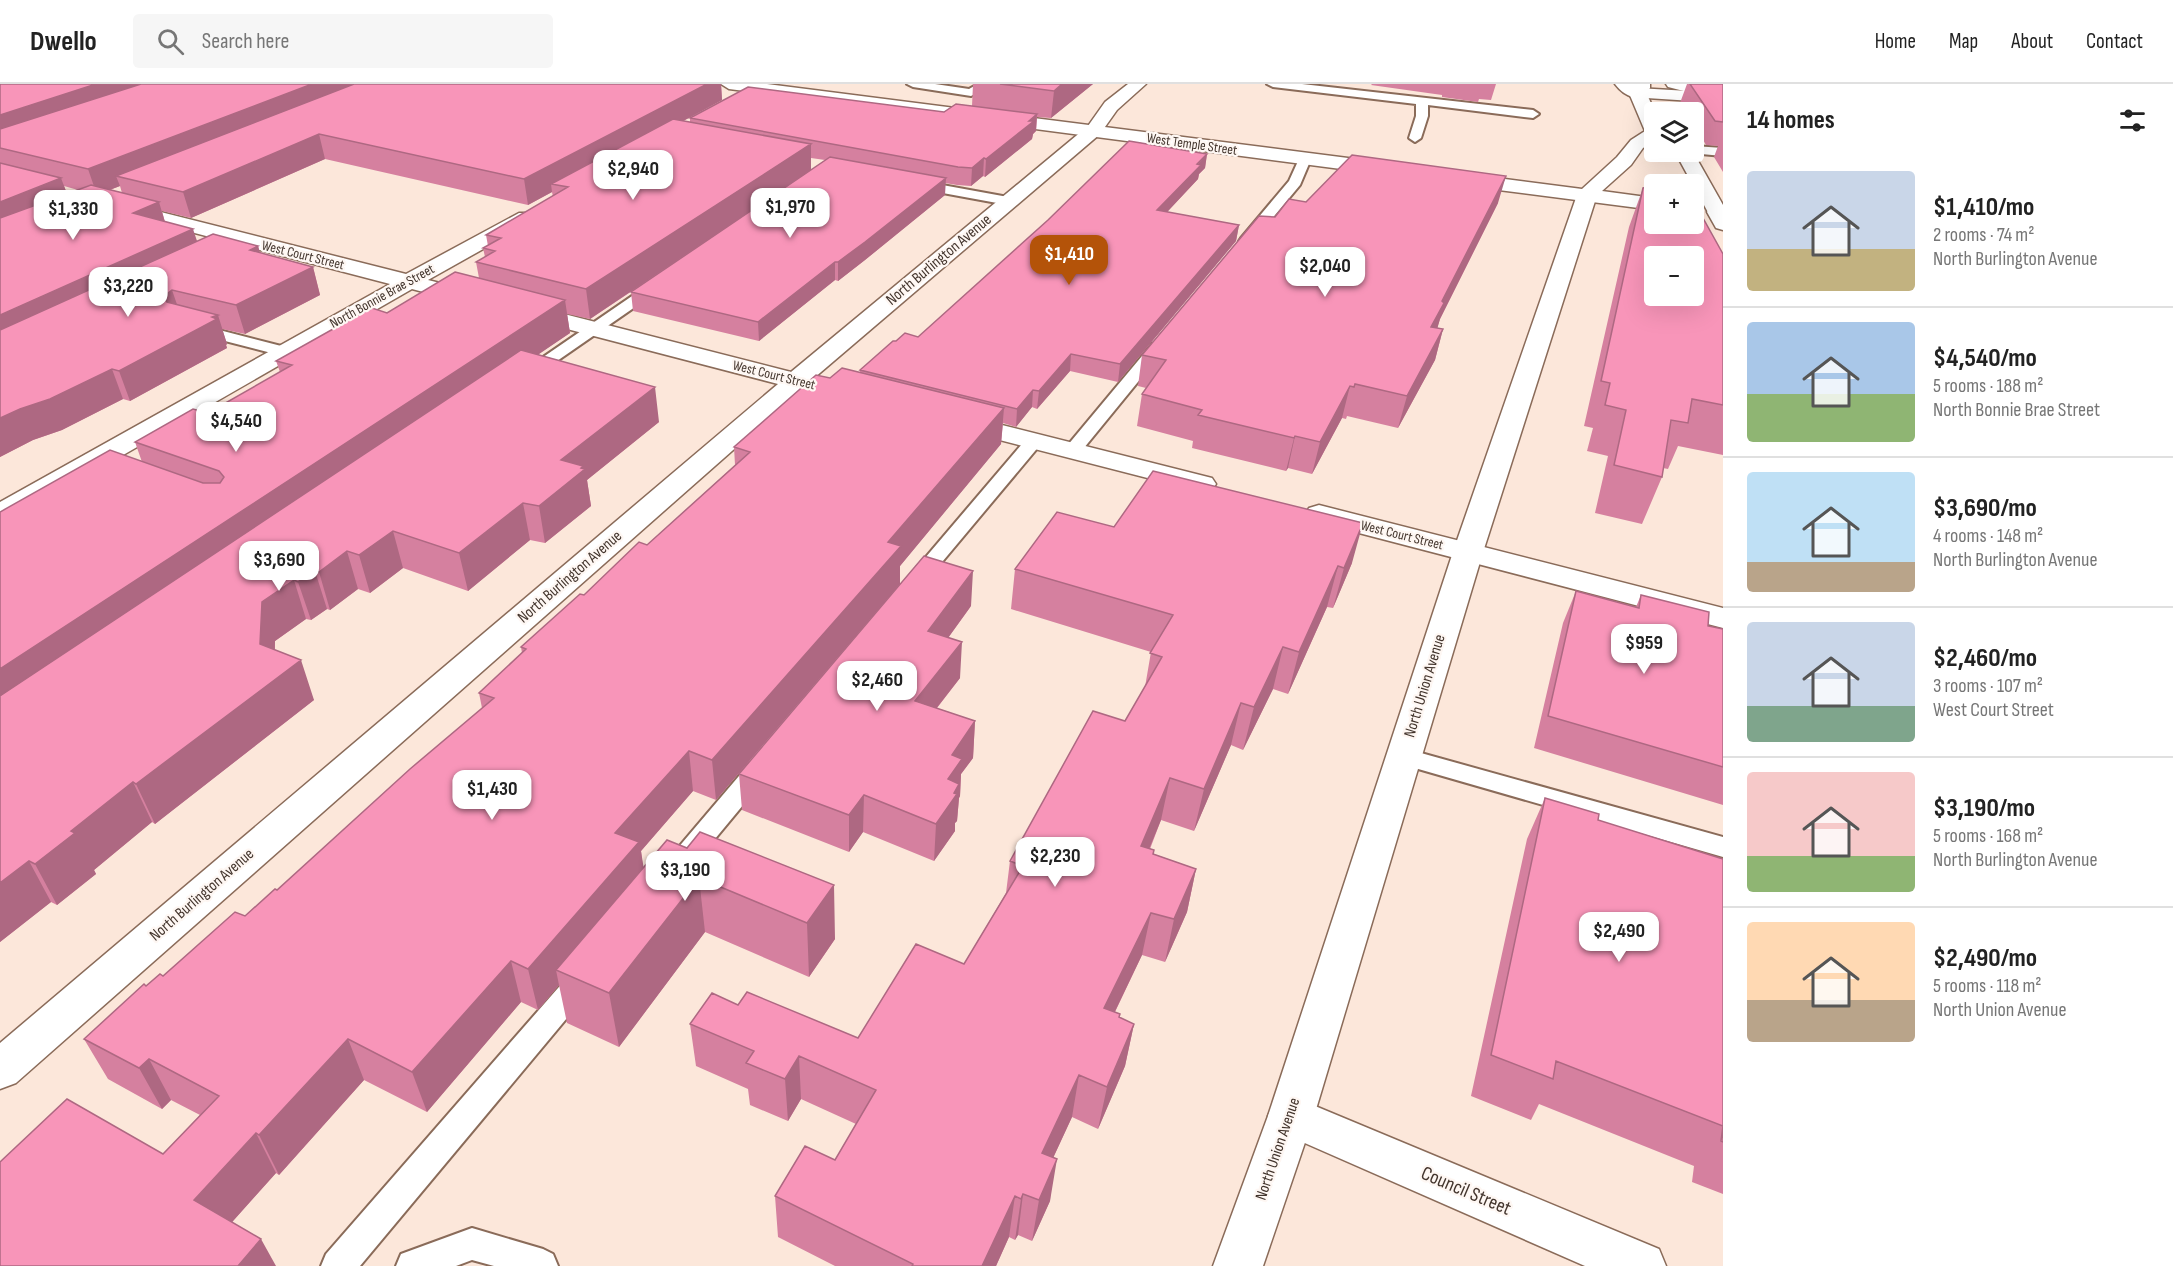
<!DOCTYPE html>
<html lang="en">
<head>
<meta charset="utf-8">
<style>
	:root { --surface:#fff; --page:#f6f6f6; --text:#222; --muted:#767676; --line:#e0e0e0; --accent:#b45309 }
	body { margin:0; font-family:"Sofia Sans Condensed",sans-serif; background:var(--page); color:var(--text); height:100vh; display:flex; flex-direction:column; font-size:22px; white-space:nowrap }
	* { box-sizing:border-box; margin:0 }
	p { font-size:20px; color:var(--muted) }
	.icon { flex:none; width:33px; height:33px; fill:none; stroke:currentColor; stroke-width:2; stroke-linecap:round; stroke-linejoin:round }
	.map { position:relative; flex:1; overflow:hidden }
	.panel { display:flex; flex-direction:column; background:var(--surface); width:450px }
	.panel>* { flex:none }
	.controls { position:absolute; left:1644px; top:18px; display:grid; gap:12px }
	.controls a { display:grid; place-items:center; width:60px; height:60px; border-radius:6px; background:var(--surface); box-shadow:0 6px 24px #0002; font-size:30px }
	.price { position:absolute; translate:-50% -51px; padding:0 14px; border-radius:12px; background:#fff; color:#222; font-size:20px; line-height:39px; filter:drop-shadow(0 2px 3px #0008) }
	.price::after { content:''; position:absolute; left:50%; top:36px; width:18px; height:14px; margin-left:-9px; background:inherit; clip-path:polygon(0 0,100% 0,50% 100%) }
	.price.selected { background:var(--accent); color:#fff }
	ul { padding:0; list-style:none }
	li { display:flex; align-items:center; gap:18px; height:150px; padding:0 24px }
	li+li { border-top:2px solid var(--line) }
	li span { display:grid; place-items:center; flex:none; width:168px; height:120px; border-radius:6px; color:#555 }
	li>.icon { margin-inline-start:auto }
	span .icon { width:72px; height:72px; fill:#fffc; stroke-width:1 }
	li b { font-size:26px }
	h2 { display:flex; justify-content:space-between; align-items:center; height:72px; padding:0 24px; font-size:26px }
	header { display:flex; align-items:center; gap:36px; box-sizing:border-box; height:84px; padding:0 30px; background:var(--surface); border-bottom:2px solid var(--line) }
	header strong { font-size:28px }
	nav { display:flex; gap:33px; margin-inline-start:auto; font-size:21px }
	.search { width:420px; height:54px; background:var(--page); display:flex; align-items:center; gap:15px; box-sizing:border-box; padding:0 21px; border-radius:6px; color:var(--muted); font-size:22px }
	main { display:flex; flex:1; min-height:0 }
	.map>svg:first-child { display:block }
</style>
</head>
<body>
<header>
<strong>Dwello</strong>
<div class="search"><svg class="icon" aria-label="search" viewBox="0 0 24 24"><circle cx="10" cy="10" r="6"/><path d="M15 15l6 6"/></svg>Search here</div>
<nav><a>Home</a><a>Map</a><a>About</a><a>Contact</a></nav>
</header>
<main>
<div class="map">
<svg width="1723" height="1182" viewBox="0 0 1723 1182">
	<rect width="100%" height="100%" fill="#fce7da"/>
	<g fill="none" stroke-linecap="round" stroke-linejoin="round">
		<g stroke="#8a6b59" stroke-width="4">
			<path id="service" d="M907,0h28l34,5 9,-5h14l-21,12 -58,-9z
				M1267,0h35l231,26 6,4 -6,4 -105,-13v11l-7,22 -6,4 -6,-4 7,-22v-12l-143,-17z
				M1694,62l29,2v8l-33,-3 4,-1z
				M1305,71l6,4 -11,26 -49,59h-10l-2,-3 2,-3 48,-57 10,-22z
				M915,96l93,17 7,4 -7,4 -98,-18 -2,-3 2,-3z
				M656,197l8,5 -3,3 -130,90h-12l-2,-4 134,-92z
				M196,240l93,24 2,3 -8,5 -93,-24 -2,-3z
				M1158,258l8,5 -2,3 -85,104h-12l-3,-4 3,-4 85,-102z
				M1034,352l6,1 3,4 -3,4 -118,141 -7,2 -7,-2 -3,-4 3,-4 120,-141z
				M1403,664l320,89v20l-329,-95 -3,-6 3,-6z
				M759,677l9,2 3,6 -3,6 -73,88 -9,3 -9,-3 -4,-7 4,-7 73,-86z
				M582,885l10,3 4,8 -4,8 -232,278h-39l5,-12 246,-282z
				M472,1144l71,21 10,5 5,12h-64l-22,-6 -16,6h-60l5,-12z"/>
		</g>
		<g stroke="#8a6b59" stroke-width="3">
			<path id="minor" d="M1128,0h18l-29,26 -17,24 -286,244 45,12 4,5 -4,5 -9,3 -49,-13 -785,693 -16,6v-46l778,-659 -261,-68 -3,-5 3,-5 8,-2 266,68 297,-246 17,-24z
				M121,118l285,72 113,-61h14l3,4 -3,4 -105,59 52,13 3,5 -3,5 -8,2 -60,-16 -402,231 -10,3v-21l390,-218 -276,-72 -3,-4 3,-4z
				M958,330l254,64 4,6 -4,6 -10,2 -253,-65 -4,-5 4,-5z
				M1319,421l404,103v20l-414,-108 -4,-6 4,-6z
				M1291,1012l368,153 7,17h-81l-310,-136 -7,-14 7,-14z"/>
		</g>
		<g stroke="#8a6b59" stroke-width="3">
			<path id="tertiary" d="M1587,105l7,2 3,4 -114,357 -169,564 -51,150h-50l55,-150 185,-564 124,-357 3,-4z
				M1717,122l6,1v23l-7,-2 -9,-16 3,-4z"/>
		</g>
		<g stroke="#8a6b59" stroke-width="3">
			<path id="secondary" d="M721,0h46l620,79 7,2 2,4 -2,4 -7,2 -658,-86z
				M1637,4c19,5 17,37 17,53l-11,7 -12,17 -29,26 52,7v12l-195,-25 -7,-2 -3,-4 3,-4 7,-2 123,16 35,-32 14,-17 14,-9 -16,-38z
				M1675,68h18l30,53v12l-13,-1z"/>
		</g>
		<g stroke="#8a6b59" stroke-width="3">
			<path id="primary" d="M1637,4l86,5v10l-92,-6 -2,-4 2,-4z"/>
		</g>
		<g stroke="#8a6b59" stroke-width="3">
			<path id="motorway" d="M1615,0h35v4c-11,15 -25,9 -35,-4z
				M1666,0h28l29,7v10l-55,-14z"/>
		</g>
		<use href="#service" fill="#fff" fill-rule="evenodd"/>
		<use href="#minor" fill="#fff" fill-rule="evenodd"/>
		<use href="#tertiary" fill="#fff" fill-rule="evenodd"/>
		<use href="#secondary" fill="#fff" fill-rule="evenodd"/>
		<use href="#primary" fill="#fff" fill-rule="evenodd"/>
		<use href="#motorway" fill="#fff" fill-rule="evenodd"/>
	</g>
	<path fill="#d5809f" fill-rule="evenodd" d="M0,0h721l1,16 -39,21 7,1v-4l254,-6 28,-6 1,-22h120l-42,34 -14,-1 -1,14 -3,3 -1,5 -47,38 -2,-1 -12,10 -14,-1 -12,-2v12l-80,65 -27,21 -3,-1 -76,61 -126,-30 -2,-19 16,-11 -57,38 -23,-5 3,19 -32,21 121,68 -72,58 4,26 -46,37 -15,-3 -62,51 -65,-23 -33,25 -12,-4 -28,21 -3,-1 -16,11 -5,-1 -31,22v9l39,50 -159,124 -3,-2 -58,48 2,4 -39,31 -6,-3 -51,40v-430l142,-50 -7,-20 73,-29 72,-41 -4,-11 111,-48 92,-35 -3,-16 9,-5 -2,-9 5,-2 -2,-11 67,-38 -1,-5 -24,13 -203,-46 -134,59 -29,-7 3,11 32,19 61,5 2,7 53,14 7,28 -75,39 -23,-5 5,15 -1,1 1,3 -97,53 -7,-2 -61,31 -29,10 -33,17zM811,74l14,2 -14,10zM64,102l14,4 -11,4zM120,102l2,7 -13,-3z
		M1372,0h124l-5,16 -12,-1 -1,3 -36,-5v-2l-71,-10z
		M1687,0h36v88l-9,-15 4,-11 -12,-1 -12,-21v-12h-8l-6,-9z
		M1207,70l-2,14 -6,6 -1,5 -31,33 72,13 -3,16 -118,141 -48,-11 -33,38 -5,-2 -16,20 -13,-4 -2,21 -101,122v18l-184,216 -23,-9 -52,60 2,17 24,-28 168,99 -26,38 -104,-45 -86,115 -52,-24 -8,-38 -21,25 -17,-8 -94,110 -63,-32 -85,95 -3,-2 -44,49 44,44 -113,-112 37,-39 -29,-15 -9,9 -54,-30 -24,-40 62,-53 17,-10 82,-60 32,-26 205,-182 -3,-15 43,-40 -1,-6 126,-102 88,-80 -1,-18 96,-69 30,-6v-2l36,-29 22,-4z
		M1643,104l80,66v201l-45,-9 -10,23 -5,-1 -1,9 -20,47 -47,-11 13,-57 -21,-5 6,-23 -9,-2 45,-199z
		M1306,118l192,1 -58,116 -3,9 6,1 -8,31 -37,68 -51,-12 -1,3 -4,-1 -30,56 -24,-6 -2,3 -94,-23 1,-7 -56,-15 5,-32 4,-6 -8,-2 4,-31 133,-138z
		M1114,443l238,36 -19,45 -6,-1 -39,87 -15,-5 -30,61 -12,-5 -37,86 -33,-11 -11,29 4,1v4l42,15 -9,43 -22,50 -23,-7 -27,57 5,6 14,6 -9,42 -27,63 -26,-12 -19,41 -3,43 -18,40 -14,-6 -3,5 -6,-3 -13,29h-161l-57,-29 -3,-41 60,-36 21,-36 -55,-25 -13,22 -38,-16 -2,-16 -52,-23 -6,-42 48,-19 120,33 106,-74 42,-71 4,-32 115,-140 20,-34 6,-35 -140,-43 4,-40z
		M1576,507l60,16 5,-12 67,31 15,3v176l-189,-57 29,-125z
		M971,522l-23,32 12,40 -23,30 38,13 -2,37 -12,16 -1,22 -1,2 -2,23 -2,2v8l-21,30 -71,-29 -14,20 -107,-42 -3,-36z
		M1545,714l53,22 125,39v335l-31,-12 2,-16 -155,-62 -8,16 -60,-24 56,-257z"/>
	<path fill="#ae6882" d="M96,0h77l-173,59v-28z
		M312,0h65l-261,92 4,10 -23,9 -9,-26z
		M707,0h14l1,16 -159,86 -12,-2 1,8 -24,13 -4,-26z
		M1062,0h31l-42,34 3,-27z
		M1037,30l-1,17 -3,3 -1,5 -47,38 1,-18z
		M319,50l6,25 -134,59 -8,-26z
		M811,60v26l-221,149 -4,-30z
		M1207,70l-2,14 -6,6 -1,5 -43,46 2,-15z
		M984,74l-1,18 -12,10 1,-18z
		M1506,92l-8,27 -58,116 -4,14 -5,-6 11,-26z
		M61,94l10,26 -71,29v-31z
		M946,94l-1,17 -80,65 -27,21v-19z
		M159,118l8,27 -34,-16z
		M1239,141l-3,16 -118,141 2,-18z
		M193,145l9,27 -202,94v-35z
		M258,162l8,28 -16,-24z
		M835,178v18l-76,61 -1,-19z
		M313,183l7,28 -75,39 -9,-29z
		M172,206l10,29 -9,7 -10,-29z
		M565,216l5,33 -570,389v-53z
		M218,231l9,29 -1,1 1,3 -97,53 -11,-30z
		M1443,245l-8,31 -37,68 9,-32z
		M1071,270l-1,17 -33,38 2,-18z
		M112,285l11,30 -61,31 -29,10 -33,17v-39l20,-9z
		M1350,302l-8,32 -30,56 8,-32z
		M655,303l4,35 -72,58 4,26 -46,37 -6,-37 22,-46z
		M1033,306l-1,17 -16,20 1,-18z
		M1004,324l-3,36 -101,122v18l-184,216 -4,-40 176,-218z
		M1295,352l-7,32 -2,3 8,-33z
		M523,419l7,37 -62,51 -9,-38z
		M1363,439l-11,40 -19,45 11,-40z
		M393,447l10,37 -33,25 -11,-38z
		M347,467l11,38 -28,21 -11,-38z
		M1338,482l-11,41 -39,87 11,-42z
		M315,487l12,38 -16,11 -13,-38z
		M973,487l-2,35 -44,61 1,-36z
		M294,496l12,39 -31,22 -1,39 27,-20 13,40 -159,124 -19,-40 124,-140 2,-42z
		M962,558l-2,36 -46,59 1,-36z
		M1283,563l-10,42 -30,61 11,-43z
		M1241,619l-10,42 -37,86 10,-42z
		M975,637l-2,37 -12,16 -1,22 -1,2 -2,23 -2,2v8l-21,30 2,-37 12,-45 4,-24z
		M689,667l4,40 -52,60 5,32 -90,87 3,15 -21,25 -10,-41 87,-136z
		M1170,694l-9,42 -28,68 8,-42z
		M133,698l19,40 -58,48 2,4 -39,31 -22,-41 36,-33z
		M864,711l-1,37 -14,20v-37z
		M29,777l22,41 -51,40v-59z
		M1196,785l-9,43 -22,50 9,-43z
		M699,794l6,54 -86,115 -10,-54z
		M834,801l1,54 -26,38 -2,-54z
		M1151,829l-9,42 -46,96 8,-43z
		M511,877l10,41 -94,110 -15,-40z
		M1134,940l-9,42 -27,63 9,-42z
		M348,955l16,41 -85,95 -20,-40z
		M799,972l2,43 -13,22 -3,-42z
		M149,975l22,41 -9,9 -23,-41z
		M1079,991l-7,42 -36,78 6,-42z
		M256,1049l20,40 -59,66 -23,-39z
		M1057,1075l-7,42 -18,40 7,-41z
		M1023,1110l-5,41 -3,5 6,-41z
		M1015,1112l-6,41 -13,29h-14z
		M261,1155l15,27h-38z"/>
	<path fill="#f895b9" stroke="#ae6882" stroke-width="1.5" fill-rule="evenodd" d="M0,0h96l-96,31z
		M141,0h171l-224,85 -88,-21v-19z
		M354,0h353l-183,95 -205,-45 -136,58 -67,-16z
		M1000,0h62l-8,7z
		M1690,0h33v38l-8,-1z
		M748,3l196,25 12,-8 81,10 -8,7h5l-48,38 -2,-1 -12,10 -14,-1 -268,-49z
		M673,35l138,25 -225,145 -110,-27 19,-11 -12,-3 18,-10 -15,-3 82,-48 -17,-3z
		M1129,57l78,13 -10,10 4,1 -44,45 82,15 -119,139 -49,-10 -32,37 -6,-1 -16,19 -157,-39 33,-29h3l9,-8 13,4 130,-117z
		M1352,71l154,21 -64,125 2,2 -13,24 12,2 -36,67 -52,-12 -1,3 -4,-1 -30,56 -25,-6 -1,2 -96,-23 4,-5 -60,-16 24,-34 -24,-5 117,-139 16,1 14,-18 17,3z
		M830,73l116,21 -81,64 -27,20h-3l-77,60 -127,-30z
		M0,79l61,15 -61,24z
		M1682,97l2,3h-19z
		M91,101l68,17 -26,11 60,16 -193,86v-97z
		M1654,102v38h40v-22l29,52v151l-31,-6 -4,24 -17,-3 -9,57 -48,-12 12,-55 -21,-5 5,-22 -9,-2 42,-193zM1654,172h40v40h-40z
		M213,150l45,12 -8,4 63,17 -77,38 -64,-15 -9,7 4,5 51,13 -6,2 5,2 -98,52 -7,-2 -62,30 -30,10 -20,9v-88z
		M455,188l110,28 -565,369v-157l110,-62 93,33h17l4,-6 -5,-6 -84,-29 58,-33 15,4 84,-48 -16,-4 82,-46 14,-7 15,5z
		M521,266l134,37 -94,73 22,6 -2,2 4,1 -46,37 -16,-3 -64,50 -66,-22 -34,24 -12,-4 -28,21 -4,-1 -17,11 -4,-2 -32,22 -2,42 41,16 -165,124 -3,-2 -62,49 4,2 -40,31 -6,-3 -29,22v-187z
		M842,284l162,40 -116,134 13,4 -189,214 -23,-9 -74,82 24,9 -111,127 -17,-8 -99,111 -64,-33 -89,96 -3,-2 -62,67 67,39 -23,27h-238v-104l67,-63 96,55 56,-58 -70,-37 -10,9 -55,-29 60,-55 2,2 14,-12 3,2 72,-64 10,4 30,-27 2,1 133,-121 84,-71 -15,-5 47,-44 -5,-2 59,-53 4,1 55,-53 8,3 103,-93 -16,-5 82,-72 14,3z
		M1153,387l210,52 -19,45 -6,-2 -39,86 -16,-5 -29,60 -13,-4 -37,86 -34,-11 -29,68 13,4 -1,4 43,15 -22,50 -23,-6 -47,95 16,6 -1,3 15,7 -27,63 -28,-12 -37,78 15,6 -18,41 -16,-6 -2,5 -6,-3 -33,70h-70l1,-2 -138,-68 30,-50 30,14 41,-70 -77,-34 -14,23 -39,-16 8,-12 -64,-27 22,-31 26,12 9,-13 111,46 58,-94 48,20 59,-98 -13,-5 83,-150 32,10 37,-64 -12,-4 23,-38 -158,-46 42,-57 57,15z
		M924,472l49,15 -45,60 34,11 -47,59 60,20 -23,34 10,4 -14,20 11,5 -5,9 3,1 -21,30 -72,-29 -15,20 -110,-41z
		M1576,507l63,17 2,-13 68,17 -1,14 15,3v138l-175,-51z
		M1545,714l54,16 -1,6 125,39v283l-2,-1 2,-15 -167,-65 -3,18 -62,-24z
		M700,748l134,53 -27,38 -108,-45 -90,115 -53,-23 111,-130 20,8z"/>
	<g text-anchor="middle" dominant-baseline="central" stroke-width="4.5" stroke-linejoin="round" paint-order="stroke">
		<g font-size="14" fill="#43352d" stroke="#fef7f3">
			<text transform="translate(1192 60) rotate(8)">West Temple Street</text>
			<text transform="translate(303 171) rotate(14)">West Court Street</text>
			<text transform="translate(382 212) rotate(-29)">North Bonnie Brae Street</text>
			<text transform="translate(774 291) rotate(14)">West Court Street</text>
			<text transform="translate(1402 451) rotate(14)">West Court Street</text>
		</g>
		<g font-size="16" fill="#43352d" stroke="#fef7f3">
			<text transform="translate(939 176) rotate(-40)">North Burlington Avenue</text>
			<text transform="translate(570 493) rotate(-41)">North Burlington Avenue</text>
			<text transform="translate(1425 602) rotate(-73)">North Union Avenue</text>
			<text transform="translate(202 811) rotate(-41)">North Burlington Avenue</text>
			<text transform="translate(1278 1065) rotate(-71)">North Union Avenue</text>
		</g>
		<g font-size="20" fill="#43352d" stroke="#fef7f3">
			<text transform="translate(1466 1107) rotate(23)">Council Street</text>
		</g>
	</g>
</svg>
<div class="controls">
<a><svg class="icon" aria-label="layers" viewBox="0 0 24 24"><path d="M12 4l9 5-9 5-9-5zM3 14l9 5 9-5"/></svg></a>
<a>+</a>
<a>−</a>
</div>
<b class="price" style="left:633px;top:117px">$2,940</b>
<b class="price" style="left:790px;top:155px">$1,970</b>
<b class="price" style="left:73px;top:157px">$1,330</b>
<b class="price selected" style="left:1069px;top:202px">$1,410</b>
<b class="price" style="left:1325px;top:214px">$2,040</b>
<b class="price" style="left:128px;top:234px">$3,220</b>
<b class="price" style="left:236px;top:369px">$4,540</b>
<b class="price" style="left:279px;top:508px">$3,690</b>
<b class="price" style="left:1644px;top:591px">$959</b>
<b class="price" style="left:877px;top:628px">$2,460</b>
<b class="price" style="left:492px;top:737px">$1,430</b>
<b class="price" style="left:1055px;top:804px">$2,230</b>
<b class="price" style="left:685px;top:818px">$3,190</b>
<b class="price" style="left:1619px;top:879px">$2,490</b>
</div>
<section class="panel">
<h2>14 homes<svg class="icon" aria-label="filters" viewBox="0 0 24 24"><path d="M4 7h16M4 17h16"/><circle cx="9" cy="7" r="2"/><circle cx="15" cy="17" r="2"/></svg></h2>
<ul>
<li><span style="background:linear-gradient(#c9d6e8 65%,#c2b280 0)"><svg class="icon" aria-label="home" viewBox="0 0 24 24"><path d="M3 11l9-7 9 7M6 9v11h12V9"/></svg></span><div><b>$1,410/mo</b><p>2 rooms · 74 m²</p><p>North Burlington Avenue</p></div></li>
<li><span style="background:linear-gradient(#a9c7e8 60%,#8fb573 0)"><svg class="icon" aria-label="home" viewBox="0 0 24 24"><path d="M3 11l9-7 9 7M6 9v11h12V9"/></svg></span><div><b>$4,540/mo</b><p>5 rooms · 188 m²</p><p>North Bonnie Brae Street</p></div></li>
<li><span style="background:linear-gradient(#bfe0f5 75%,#b9a48a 0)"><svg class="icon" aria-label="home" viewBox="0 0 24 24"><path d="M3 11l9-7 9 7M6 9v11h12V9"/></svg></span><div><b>$3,690/mo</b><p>4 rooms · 148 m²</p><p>North Burlington Avenue</p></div></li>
<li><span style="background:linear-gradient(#c9d6e8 70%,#7fa58c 0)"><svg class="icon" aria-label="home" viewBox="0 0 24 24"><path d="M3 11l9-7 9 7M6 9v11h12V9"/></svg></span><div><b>$2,460/mo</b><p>3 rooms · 107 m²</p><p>West Court Street</p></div></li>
<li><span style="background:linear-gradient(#f6c9c9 70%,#8fb573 0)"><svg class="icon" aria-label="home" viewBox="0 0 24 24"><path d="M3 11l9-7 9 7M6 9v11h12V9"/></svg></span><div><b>$3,190/mo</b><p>5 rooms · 168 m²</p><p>North Burlington Avenue</p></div></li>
<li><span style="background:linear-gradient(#ffd9b3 65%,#b9a48a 0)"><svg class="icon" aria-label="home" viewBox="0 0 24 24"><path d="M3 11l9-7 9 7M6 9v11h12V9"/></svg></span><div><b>$2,490/mo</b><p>5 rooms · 118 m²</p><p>North Union Avenue</p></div></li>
</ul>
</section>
</main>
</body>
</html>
